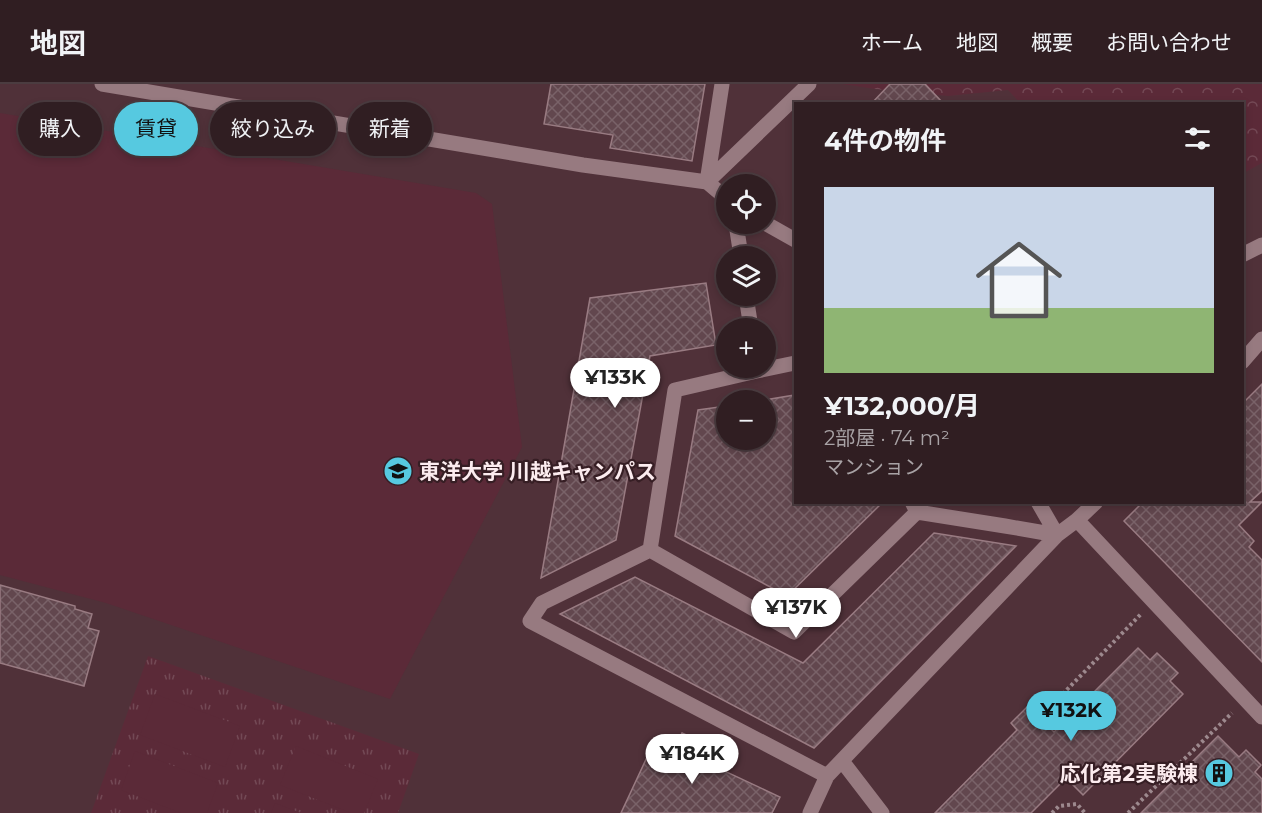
<!DOCTYPE html>
<html lang="ja">
<head>
<meta charset="utf-8">
<style>
	:root { --surface:#301e22; --page:#38272a; --text:#f1f3f6; --muted:#a8a2a5; --line:#4b3c40; --accent:#56c9e0 }
	body { margin:0; font-family:Montserrat,"Noto Sans JP",sans-serif; background:var(--page); color:var(--text); height:100vh; display:flex; flex-direction:column; font-size:22px; white-space:nowrap }
	* { box-sizing:border-box; margin:0 }
	p { font-size:20px; color:var(--muted) }
	.icon { flex:none; width:33px; height:33px; fill:none; stroke:currentColor; stroke-width:2; stroke-linecap:round; stroke-linejoin:round }
	.map { position:relative; flex:1; overflow:hidden }
	.panel { position:absolute; left:794px; top:18px; width:450px; height:402px; display:flex; flex-direction:column; background:var(--surface); border-radius:0px; box-shadow:0 3px 9px #0003,0 0 0 2px var(--line) }
	.panel>* { flex:none }
	.top-card { position:absolute; left:18px; top:18px; width:570px; height:54px; display:flex; gap:12px }
	.controls { position:absolute; left:716px; top:90px; display:grid; gap:12px }
	.controls a { display:grid; place-items:center; width:60px; height:60px; border-radius:50%; background:var(--surface); box-shadow:0 3px 9px #0003,0 0 0 2px var(--line); font-size:30px }
	.price { position:absolute; translate:-50% -51px; padding:0 14px; border-radius:21px; background:#fff; color:#222; font-size:20px; line-height:39px; filter:drop-shadow(0 2px 3px #0008) }
	.price::after { content:''; position:absolute; left:50%; top:36px; width:18px; height:14px; margin-left:-9px; background:inherit; clip-path:polygon(0 0,100% 0,50% 100%) }
	.price.selected { background:var(--accent); color:#111 }
	ul { padding:0; list-style:none }
	li { display:grid; align-content:center; gap:12px; height:318px; padding:0 30px }
	li+li { border-top:2px solid var(--line) }
	li span { display:grid; place-items:center; height:186px; border-radius:0px; color:#555 }
	li>.icon { margin-inline-start:auto }
	span .icon { width:108px; height:108px; fill:#fffc; stroke-width:1 }
	li b { font-size:26px }
	h2 { display:flex; justify-content:space-between; align-items:center; height:72px; padding:0 30px; font-size:26px }
	.chip { padding:0 21px; border-radius:27px; background:var(--surface); box-shadow:0 3px 9px #0003,0 0 0 2px var(--line); font-size:21px; line-height:54px }
	.chip.selected { background:var(--accent); color:#111 }
	header { display:flex; align-items:center; gap:36px; box-sizing:border-box; height:84px; padding:0 30px; background:var(--surface); border-bottom:2px solid var(--line) }
	header strong { font-size:28px }
	nav { display:flex; gap:33px; margin-inline-start:auto; font-size:21px }
	.map>svg:first-child { display:block }
</style>
</head>
<body>
<header>
<strong>地図</strong>
<nav><a>ホーム</a><a>地図</a><a>概要</a><a>お問い合わせ</a></nav>
</header>
<div class="map">
<svg width="1262" height="729" viewBox="0 0 1262 729">
	<defs>
		<pattern id="forest-crowns" width="20" height="18" patternUnits="userSpaceOnUse" patternTransform="scale(1.5)"><rect width="20" height="18" fill="#5b2a38"/><path d="M2 6a3 3 0 1 1 6 0M12 15a3 3 0 1 1 6 0" fill="none" stroke="#734955"/></pattern>
		<pattern id="park-tufts" width="24" height="20" patternUnits="userSpaceOnUse" patternTransform="scale(1.5)"><rect width="24" height="20" fill="#5b2a38"/><path d="M3 7l-1-3M5 7V3M7 7l1-3M15 17l-1-3M17 17v-4M19 17l1-3" fill="none" stroke="#734955"/></pattern>
		<pattern id="building-cross-hatch" width="8" height="8" patternUnits="userSpaceOnUse" patternTransform="scale(1.5)"><rect width="8" height="8" fill="#62474e"/><path d="M0 0l8 8M0 8l8-8" fill="none" stroke="#796268"/></pattern>
	</defs>
	<rect width="100%" height="100%" fill="#40282e"/>
	<path fill="#503139" fill-rule="evenodd" d="M0,0h1262v729h-1262zM795,20h447v398h-447zM726,100h39v40h-39zM726,172h39v40h-39zM726,244h39v40h-39zM726,316h39v40h-39z"/>
	<path fill="url(#forest-crowns)" d="M842,0h420v79l-20,11v-70h-221l-13,-14 -60,6 -73,-7z"/>
	<path fill="url(#park-tufts)" d="M148,572l271,98 -21,59h-307z"/>
	<path fill="#5b2a38" d="M0,29l476,80 16,11 30,243 -132,252 -284,-96 -106,-28z
		M155,610l85,32 -15,41 -85,-32z
		M296,662l82,33 -14,34h-13l-71,-28z
		M135,667l83,32 -11,30h-26l-60,-23z
		M275,719l26,10h-30z"/>
	<path fill="url(#building-cross-hatch)" stroke="#997b82" stroke-width="1.5" d="M551,0h154l-13,77 -82,-13 3,-13 -69,-11z
		M890,0h35l19,20h-73z
		M706,199l10,62 -66,11 -34,184 -75,38 49,-280z
		M1262,300v107l-12,11h12l-23,23 15,16 -5,6 13,13v102l-138,-141 19,-19h99v-98z
		M795,311v107h88l-96,94 -112,-60 23,-126 28,-4v34h39v-40z
		M934,449l82,13 -202,202 -254,-134 75,-37 168,86z
		M0,501l75,21v3l17,5 -4,14 11,3 -15,55 -84,-23z
		M1138,564l12,12 7,-7 21,20 -8,8 13,13 -100,101 -17,-17 -35,35h-96l82,-83 -6,-7 17,-17 26,26z
		M682,649l26,12 -7,15 79,37 -8,16h-151l34,-73 19,9z
		M1218,652l21,21 7,-7 15,15 -6,7 7,7v34h-121z"/>
	<g fill="none" stroke-linecap="round" stroke-linejoin="round">
		<path stroke="#9d898e" stroke-width="4" stroke-dasharray="3 3" stroke-linecap="butt" d="M1050,623l91,-93
			M1052,729l7,-7 18,-2 8,9
			M1128,729l104,-100"/>
		<path stroke="#977a80" stroke-width="15" d="M102,0l481,81 124,17 19,16
			M707,98l102,-98
			M707,98l15,-98
			M765,139l30,17
			M736,140l5,32
			M1242,171l20,-10
			M746,212l5,32
			M1242,278l20,-23
			M795,279l-38,8 -82,19 -25,160 144,82 123,-120
			M912,418l5,10 88,14 52,9
			M1038,418l19,33
			M1077,436l185,197
			M650,466l-108,53 -12,18 297,155
			M842,677l40,52
			M810,729l17,-37 230,-241 20,-15 19,-18"/>
	</g>
	<defs>
		<g id="university-disc" transform="scale(1.5)"><circle r="9.5" fill="#56c9e0" stroke="#361e24"/><path d="M0-5L7-2L0 1L-7-2ZM-4 1L0 2.5L4 1V4Q0 6-4 4Z" fill="#111"/></g>
		<g id="building-disc" transform="scale(1.5)"><circle r="9.5" fill="#56c9e0" stroke="#361e24"/><path d="M-4-6H4V6H1V3H-1V6H-4ZM-2.5-4.3h1.7v1.8h-1.7ZM.8-4.3h1.7v1.8H.8ZM-2.5-1h1.7V.8h-1.7ZM.8-1h1.7V.8H.8Z" fill="#111"/></g>
	</defs>
	<g fill-rule="evenodd">
		<use href="#university-disc" x="398" y="387"/>
		<use href="#building-disc" x="1219" y="689"/>
	</g>
	<g text-anchor="middle" dominant-baseline="central" stroke-width="4.5" stroke-linejoin="round" paint-order="stroke">
		<g font-size="21" font-weight="bold" fill="#fcecef" stroke="#361e24" text-anchor="start">
			<text x="419" y="387">東洋大学 川越キャンパス</text>
			<text x="1198" y="689" text-anchor="end">応化第2実験棟</text>
		</g>
	</g>
</svg>
<div class="controls">
<a><svg class="icon" aria-label="locate" viewBox="0 0 24 24"><circle cx="12" cy="12" r="6"/><path d="M12 2v4M12 18v4M2 12h4M18 12h4"/></svg></a>
<a><svg class="icon" aria-label="layers" viewBox="0 0 24 24"><path d="M12 4l9 5-9 5-9-5zM3 14l9 5 9-5"/></svg></a>
<a>+</a>
<a>−</a>
</div>
<b class="price" style="left:615px;top:325px">¥133K</b>
<b class="price" style="left:796px;top:555px">¥137K</b>
<b class="price selected" style="left:1071px;top:658px">¥132K</b>
<b class="price" style="left:692px;top:701px">¥184K</b>
<div class="top-card">
<a class="chip">購入</a>
<a class="chip selected">賃貸</a>
<a class="chip">絞り込み</a>
<a class="chip">新着</a>
</div>
<section class="panel">
<h2>4件の物件<svg class="icon" aria-label="filters" viewBox="0 0 24 24"><path d="M4 7h16M4 17h16"/><circle cx="9" cy="7" r="2"/><circle cx="15" cy="17" r="2"/></svg></h2>
<ul>
<li><span style="background:linear-gradient(#c9d6e8 65%,#8fb573 0)"><svg class="icon" aria-label="home" viewBox="0 0 24 24"><path d="M3 11l9-7 9 7M6 9v11h12V9"/></svg></span><div><b>¥132,000/月</b><p>2部屋 · 74 m²</p><p>マンション</p></div></li>
</ul>
</section>
</div>
</body>
</html>
